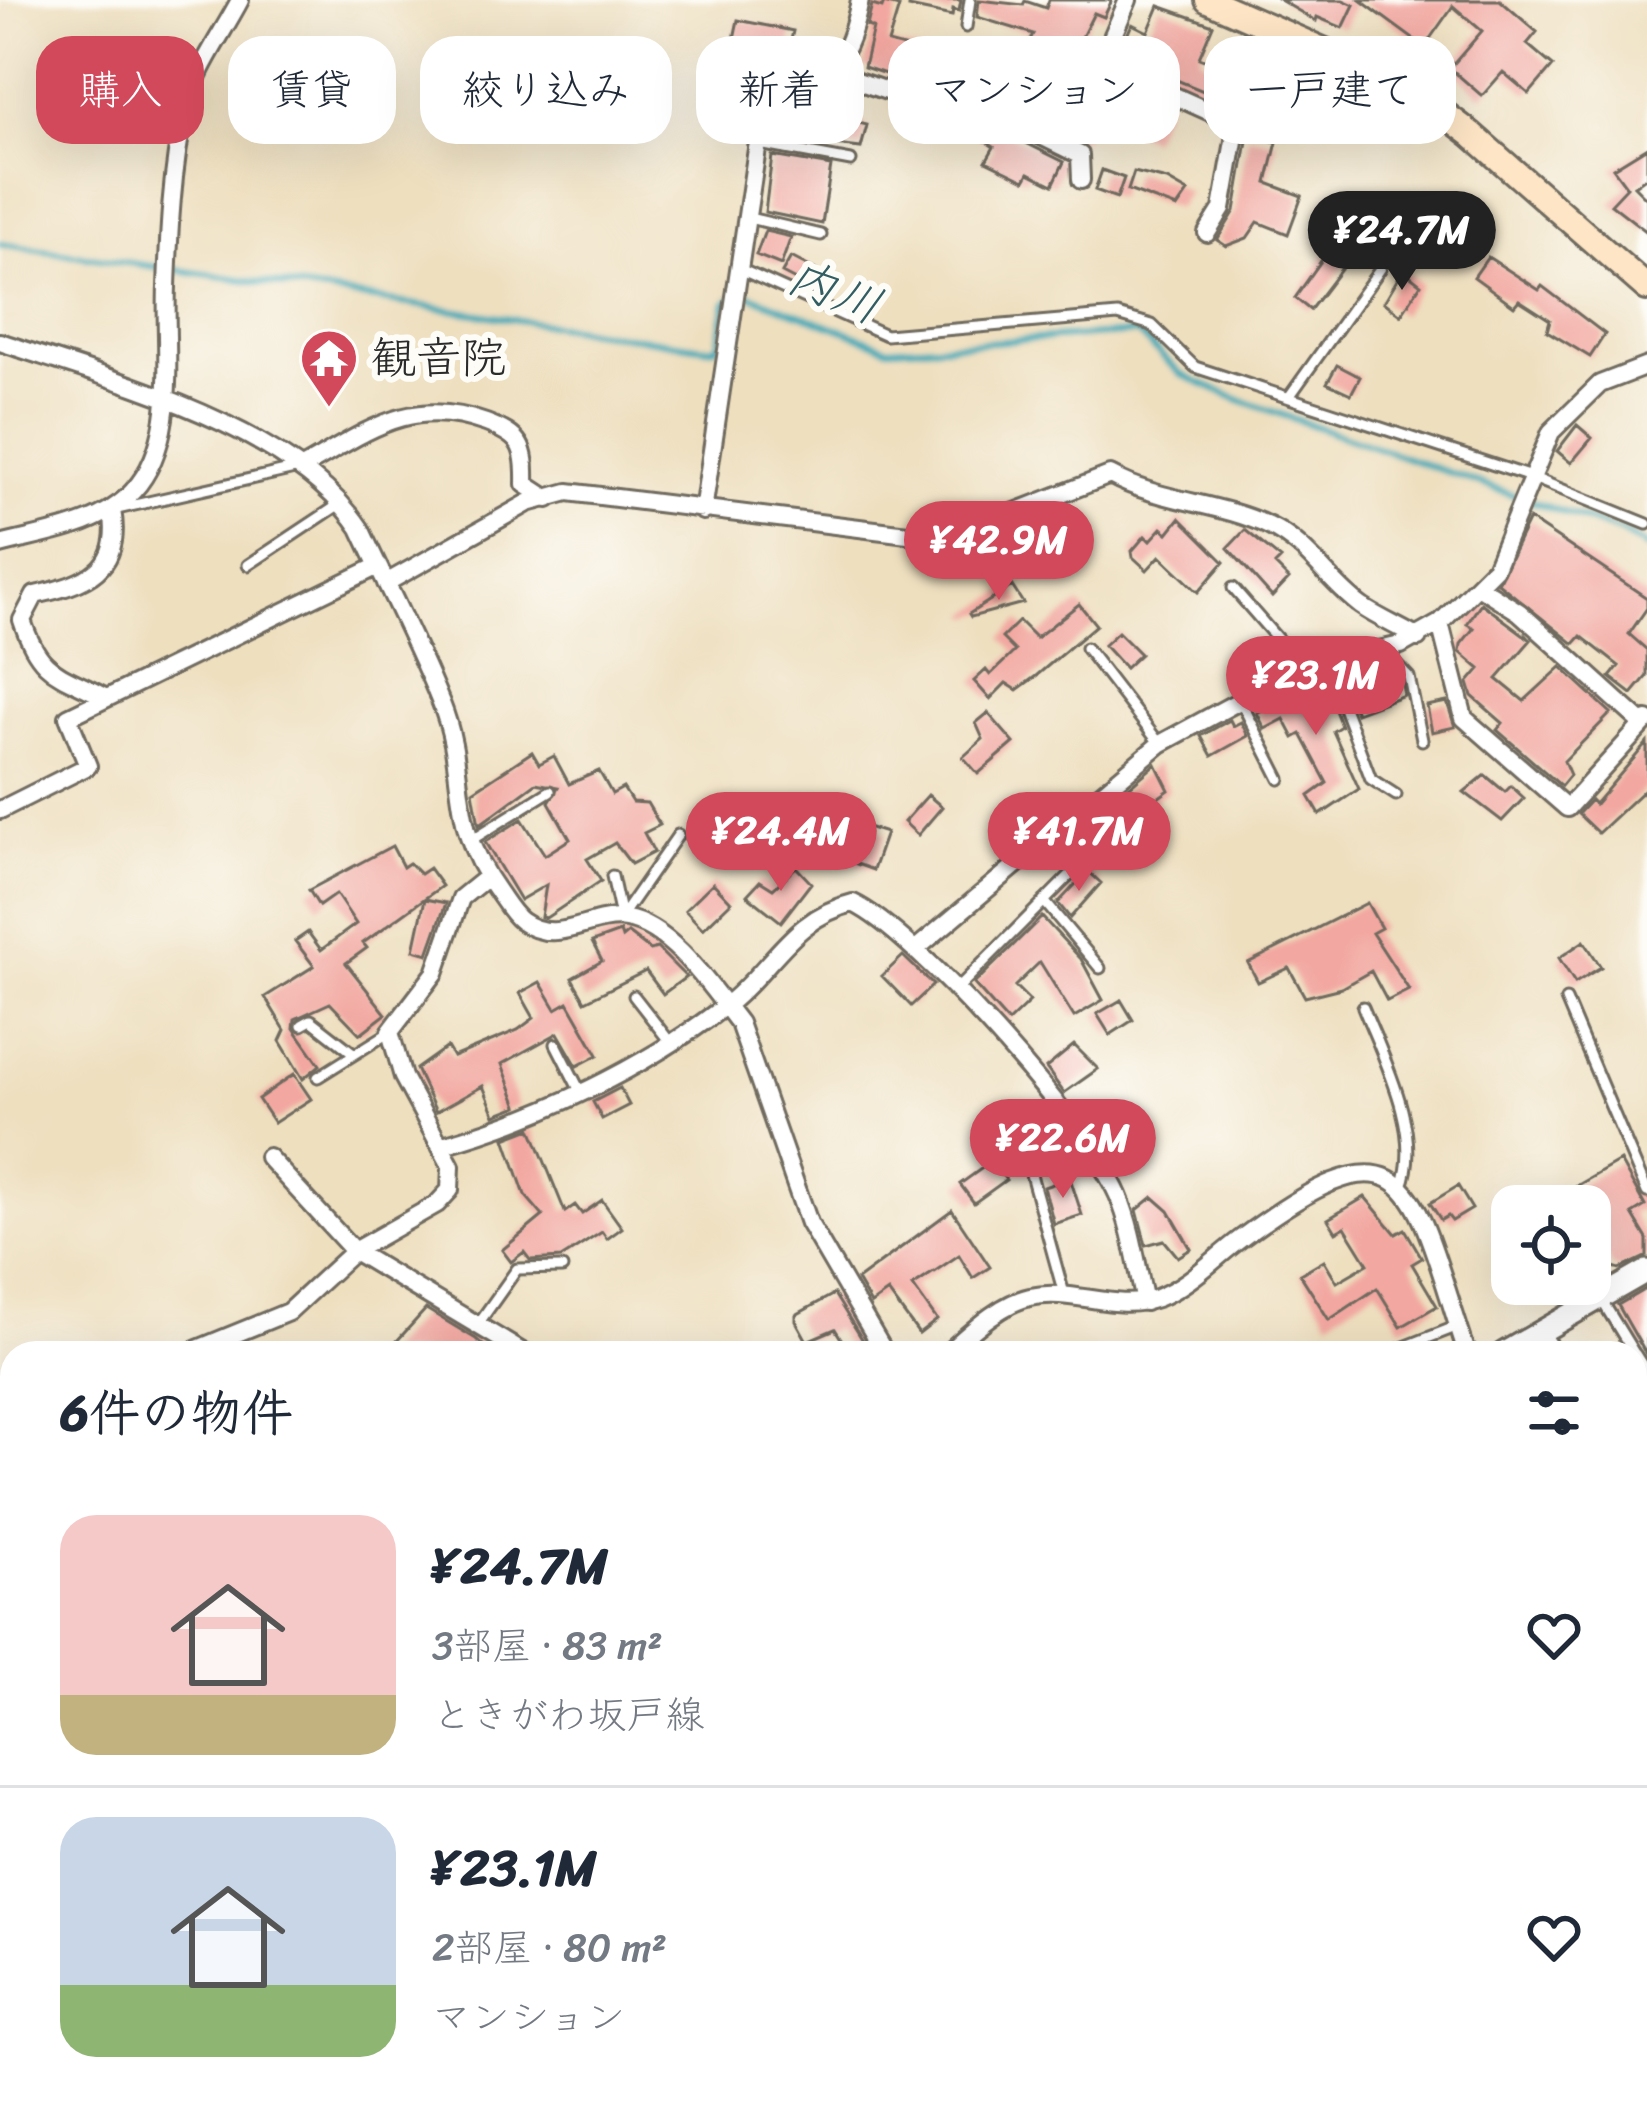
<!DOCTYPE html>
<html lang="ja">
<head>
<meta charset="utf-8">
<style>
	:root { --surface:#fff; --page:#f6f6f7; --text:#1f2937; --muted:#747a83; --line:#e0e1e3; --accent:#d1495b }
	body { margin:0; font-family:Sriracha,"Klee One",sans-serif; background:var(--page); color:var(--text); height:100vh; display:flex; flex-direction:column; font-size:45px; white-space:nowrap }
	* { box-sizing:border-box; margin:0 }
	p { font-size:39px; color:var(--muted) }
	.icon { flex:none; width:66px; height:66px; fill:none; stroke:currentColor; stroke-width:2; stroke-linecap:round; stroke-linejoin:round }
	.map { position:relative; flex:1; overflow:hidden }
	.panel { position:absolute; left:0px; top:1341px; width:1647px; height:768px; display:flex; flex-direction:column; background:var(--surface); border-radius:36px 36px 0 0; box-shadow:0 12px 48px #0002 }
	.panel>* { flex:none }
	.top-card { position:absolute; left:36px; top:36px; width:1575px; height:108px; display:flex; gap:24px }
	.buttons { position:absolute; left:1491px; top:1185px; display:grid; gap:24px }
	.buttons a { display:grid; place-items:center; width:120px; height:120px; border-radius:24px; background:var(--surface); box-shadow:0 12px 48px #0002; font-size:60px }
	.price { position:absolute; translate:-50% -102px; padding:0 27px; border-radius:42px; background:var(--accent); color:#fff; font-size:39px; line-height:78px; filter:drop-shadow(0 3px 6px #0008) }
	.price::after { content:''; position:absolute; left:50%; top:72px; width:36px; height:27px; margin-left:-18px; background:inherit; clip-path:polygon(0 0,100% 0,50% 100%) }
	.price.active { background:#222; color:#fff }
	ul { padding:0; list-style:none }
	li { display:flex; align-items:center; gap:36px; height:300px; padding:0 60px }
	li+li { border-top:3px solid var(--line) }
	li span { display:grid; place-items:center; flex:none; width:336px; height:240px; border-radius:36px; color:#555 }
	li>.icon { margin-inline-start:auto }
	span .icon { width:144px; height:144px; fill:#fffc; stroke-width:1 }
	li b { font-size:51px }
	h2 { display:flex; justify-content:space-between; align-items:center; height:144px; padding:0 60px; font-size:51px }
	.tag { padding:0 42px; border-radius:36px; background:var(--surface); box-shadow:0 12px 48px #0002; font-size:42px; line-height:108px }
	.tag.active { background:var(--accent); color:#fff }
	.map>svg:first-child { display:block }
</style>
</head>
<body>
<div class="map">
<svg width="1647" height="2109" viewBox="0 0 1647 2109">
	<rect width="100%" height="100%" fill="#fdfcf7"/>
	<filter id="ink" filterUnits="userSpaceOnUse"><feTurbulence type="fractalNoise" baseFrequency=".00833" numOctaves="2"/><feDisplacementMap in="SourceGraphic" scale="24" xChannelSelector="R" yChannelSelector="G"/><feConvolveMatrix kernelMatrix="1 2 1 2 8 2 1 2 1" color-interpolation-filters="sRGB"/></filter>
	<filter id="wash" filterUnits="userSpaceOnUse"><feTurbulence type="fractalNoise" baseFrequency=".004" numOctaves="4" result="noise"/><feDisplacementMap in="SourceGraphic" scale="48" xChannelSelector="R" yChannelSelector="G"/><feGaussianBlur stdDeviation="2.7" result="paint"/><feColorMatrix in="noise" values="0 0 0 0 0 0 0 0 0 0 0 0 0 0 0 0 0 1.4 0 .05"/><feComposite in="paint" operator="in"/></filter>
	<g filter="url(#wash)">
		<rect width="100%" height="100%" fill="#eedfbf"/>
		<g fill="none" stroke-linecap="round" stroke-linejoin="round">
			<path stroke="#3aa9b8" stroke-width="6" d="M0,244l709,104 9,-2 8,-43 5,-4
				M742,292l147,56 248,-15 45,42 55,24 383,133 27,16
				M1635,1702l12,-7
				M1035,2109l28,-12"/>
		</g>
		<g id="blocks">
			<path fill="#f2a7a0" d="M910,0h51l-2,11 -6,-2 -1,7 -43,-9z
				M979,0l44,5 2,-4 21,7 3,-8h63l-8,17 -10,-4 -16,32 -20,-2 -21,48 6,7 9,-3 17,-35 1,1 96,45 -15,33 -19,-9 3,-7 -37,-15 -14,30 -8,1 -133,-63 10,-25 60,23 20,-40 -56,-17z
				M1280,0h63l11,5 -11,23 -26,-11 -1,4z
				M1360,0h140l37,32 -10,12 26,22 -24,28 -26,-22 -21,24 -32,-28 32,-37 -29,-25 -29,41z
				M884,3l15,4 -11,36 34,9 -9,31 -49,-16 9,-39 -6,-2 5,-21 10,3z
				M1159,6l54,19 -14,33 35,14 8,-20 13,6 8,-13 14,9 -26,38 31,30 -13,-5 -11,13 -17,-18 4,-4 -127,-52 14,-32 16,8z
				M738,20l55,11 -10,45 -45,-6 2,-6 -11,-2z
				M818,92l15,1 -1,23 35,9 -6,23 -87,-10 5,-36z
				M976,118l88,44 -11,23 -24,-12 -4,7 -39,-19 8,-14 -25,-16z
				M1248,135l29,7 -10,41 35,13 -14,38 -30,-12 -11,16 -21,8 -9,-6 18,-29z
				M1647,147v30l-13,9 13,13v33l-36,-28 16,-17 -14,-19z
				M772,156l59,10 -9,58 -57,-12z
				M1102,170l22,8 -7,20 -22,-8z
				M1134,172l33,8 21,12 -11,16 -49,-18z
				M765,231l26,6 -10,28 -25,-10z
				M1340,234l18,13 -48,63 -15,-12z
				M791,257l25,13 -9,16 -25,-13z
				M1488,257l51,33 3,-4 63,48 -15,23 -43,-26 3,-11 -31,-20 -5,6 -40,-29z
				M1403,270l18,14 -20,31 -17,-13z
				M1337,365l23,12 -9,17 -24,-11z
				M1577,425l15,13 -21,25 -14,-12z
				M1180,518l44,44 -26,30 -38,-36 -13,14 -14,-13 -1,-6 13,-15 5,5 12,-13 6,5z
				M1529,519l118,79v10l-18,26 18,16v26l-15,18 -22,-17 9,-11 -38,-30 -7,8 -76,-61z
				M1245,530l36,29 -6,6 14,14 -17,18 -44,-49z
				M1012,586l11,17 -52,14 -2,-3z
				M1481,603l50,37 -34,39 27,22 37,-34 50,46 -47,48 6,14 -9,11 -64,-56 6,-7 -31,-27 -4,-13 12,-14 -20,-17 1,-8 13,-16 -7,-4z
				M1079,604l17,21 -60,51 -19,14 -11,-7 -16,16 -16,-18 12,-11 4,5 25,-24 -13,-13 17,-17 17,17z
				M1118,632l22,22 -15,14 -21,-23z
				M1382,662l19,19 3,14 -48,18 -16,-41z
				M1322,676l19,50 -8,5 26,58 -39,26 -11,-19 18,-13 -26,-49 -7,4 -10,-19 -19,10 -8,-16 44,-24 -3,-5z
				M1447,702l8,25 -23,5 -5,-26z
				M988,713l26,30 -36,31 -15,-17 20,-18 -7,-16z
				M1230,720l3,6 8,-4 7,14 -36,20 -11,-20z
				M1647,743v44l-49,46 -20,-19 13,-14 4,4z
				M532,752l7,12 15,-8 15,28 30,-13 13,23 11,-6 9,14 15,1 13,22 -16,8 10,19 -23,12 -16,-21 -28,16 14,22 -55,37 -5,-1 5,-32 -26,15 -35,-58 37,-23 23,36 25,-16 -21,-37 9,-15 -22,-4 -57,42 -6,-34z
				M1156,764l13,26 -75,54 -10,-19z
				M1485,775l20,17 6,-6 13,12 -22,23 -38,-29z
				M928,795l14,12 -24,28 -14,-13z
				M867,827l19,6 -13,37 -19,-7z
				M392,846l11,21 6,-4 11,11 9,-6 13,18 -79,57 4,5 -21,15 40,51 -26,20 -30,-31 -35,16 -1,9 26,37 -17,14 -23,-38 5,-11 -20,-33 49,-31 -19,-25 13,-9 13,18 35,-26 -20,-30 -17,12 -10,-16z
				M796,867l15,16 -30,39 -34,-27 13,-14 13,8z
				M1088,871l13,12 -31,35 -12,-15z
				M713,883l18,19 -28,27 -18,-19z
				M425,899l21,4 -18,51 -14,-4z
				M1367,903l14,25 -9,5 37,57 -22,11 -16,-30 -30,17 -36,9 -16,-29 -31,14 -10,-19z
				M1042,917l39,42 22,41 -29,17 -34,-55 -25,24 15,15 -22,21 -34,-38z
				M620,932l2,6 6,-5 22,17 7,-2 29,29 -23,17 -17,-23 -61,30 -13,-23 30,-17 -10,-19z
				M1584,941l17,26 -26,16 -16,-25z
				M903,956l30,29 -22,21 -29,-30z
				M540,982l16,27 12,-7 30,53 -21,11 -19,-33 -56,31 16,42 -23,9 -12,-29 -47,26 -20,-43 31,-22 6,10 65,-27 16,-12 -14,-25z
				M1121,1000l12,20 -23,15 -13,-21z
				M1074,1045l24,24 -34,24 -18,-25z
				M294,1074l17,25 -37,24 -16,-24z
				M620,1088l9,17 -27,14 -9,-17z
				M531,1128l34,84 10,-7 7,9 20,-14 20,28 -15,11 -5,-7 -41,26 -31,2 -6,-8 -13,10 -9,-12 41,-34 -18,-21 -20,-57z
				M992,1161l14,19 -32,23 -14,-19z
				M1620,1161l25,45 -13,8 15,25v17l-27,13 -7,-2 -17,-28 4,-2 -10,-31h-7l-10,-18z
				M1070,1178l12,37 -28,9 -10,-37z
				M1458,1186l14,23 -20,12 -4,-5 -7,4 -11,-17z
				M1153,1197l16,14 22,38 -13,8 -14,-17 -18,5 -9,-35z
				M1365,1197l31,37 9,-5 17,29 -10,6 25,42 -36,21 -24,-39 -48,32 -29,-46 24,-14 13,22 31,-18 -23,-37 -9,5 -8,-13z
				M952,1210l38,57 -17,11 -14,-23 -46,31 24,34 -18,14 -31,-42 -17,12 -14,-24z
				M1647,1288v68l-29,-51z
				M834,1294l33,53 -10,6h-7l-15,-24 -28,12 -11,-20v-6z
				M426,1309l50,30 16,14h-106z"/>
		</g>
	</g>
	<g filter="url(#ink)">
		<use href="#blocks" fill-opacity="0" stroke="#6f6a5f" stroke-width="3"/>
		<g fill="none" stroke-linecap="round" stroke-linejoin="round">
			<g stroke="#6f6a5f" stroke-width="15">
				<path id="service" d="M966,27l4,-27
					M1046,89l18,-40 37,14
					M759,144l92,17
					M749,218l72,17
					M740,269l146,66 232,-20 34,10 43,42 336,110 116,47
					M1289,397l92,-129
					M117,509l182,-41
					M248,565l95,-63
					M1233,588l69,79
					M1086,648l74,96
					M1382,649l27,28 13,63
					M1327,663l44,116 25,16
					M1240,700l40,79
					M468,842l82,-51
					M612,876l9,41 57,-82
					M1044,901l56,67
					M956,990l127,-128
					M634,996l36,46
					M1566,1000l81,192
					M1363,1007c20,50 60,126 39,179
					M302,1025l9,-5 41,32
					M556,1044l25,49
					M318,1077l72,-45
					M1063,1112l-39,37 40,145
					M1601,1299l33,54
					M478,1324l39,-55 45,-1
					M1389,1353l69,-27
					M1635,1354l12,19
					M1635,1614h1
					M0,1963l12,-5"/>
			</g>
			<g stroke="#6f6a5f" stroke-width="22">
				<path id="minor" d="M1128,0l-27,63 136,61 -15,85 -15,24
					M828,71l97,33 49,-1 106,52 1,25
					M0,342c113,38 292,84 360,186 27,58 57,115 81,175 29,73 4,116 57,189 7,10 14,22 23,29 38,27 68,-8 105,-2 45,7 87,71 113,104l70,200 76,130
					M304,467c64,-36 107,-72 182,-44 35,13 40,23 39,61l23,15
					M703,511l61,-409 8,-12c61,-5 77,-32 88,-90
					M0,545c45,-12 101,-18 133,-54 47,-51 31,-140 34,-204 2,-56 5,-118 17,-172 9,-42 36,-77 56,-115
					M386,583l142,-80 40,-11 364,45 35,-6 143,-56c49,27 109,27 159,51 40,19 58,55 92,80 17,12 39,21 57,32
					M1478,586l41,26 124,112
					M1440,623l24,95 103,90 80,-88
					M106,698c-46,-25 -66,-22 -84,-78l13,-25c51,-11 88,-25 77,-85
					M0,810l88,-44 -20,-49 310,-151
					M916,949l244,-205 142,-77 99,-22 39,-22 55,-55 56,-136 49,-48 47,-18
					M443,1145c99,-28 200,-76 282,-139 47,-36 66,-88 128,-103 64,30 236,225 265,292 14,33 19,72 27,107
					M268,1157l86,94 170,102
					M1539,1333l14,20
					M188,1353l100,-41 66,-61 83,-47 13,-14 1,-24 -48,-89 -13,-45 45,-59 26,-75 26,-21
					M947,1353c23,-20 52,-49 83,-56 42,-10 85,16 127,1 33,-13 54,-37 82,-58 176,-132 173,-51 228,113
					M1635,1445l12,-1
					M0,1500l12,-3
					M1635,1528h12
					M1635,1687l12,-8
					M732,2097l6,12
					M48,2109l20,-12
					M1269,2109v-12"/>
			</g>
			<g stroke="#6f6a5f" stroke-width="27">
				<path id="tertiary" d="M1504,1353l143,-82
					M1635,1730l12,6"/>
			</g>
			<g stroke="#6f6a5f" stroke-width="30">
				<path id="secondary" d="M1208,0l202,88 61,46 176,154"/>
			</g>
			<use href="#service" stroke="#fff" stroke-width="9"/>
			<use href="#minor" stroke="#fff" stroke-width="16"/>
			<use href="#tertiary" stroke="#fff" stroke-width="21"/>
			<use href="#secondary" stroke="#fde5c5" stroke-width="24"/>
		</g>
	</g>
	<defs>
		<g id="temple-pin" transform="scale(3)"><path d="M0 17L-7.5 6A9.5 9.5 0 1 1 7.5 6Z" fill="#d1495b" stroke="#fdfcf7"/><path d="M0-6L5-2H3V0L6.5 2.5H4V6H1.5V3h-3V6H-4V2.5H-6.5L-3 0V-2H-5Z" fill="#fff"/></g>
	</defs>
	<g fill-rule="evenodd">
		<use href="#temple-pin" x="329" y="358"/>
	</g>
	<g text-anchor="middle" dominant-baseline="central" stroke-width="12" stroke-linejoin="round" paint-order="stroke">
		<g font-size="45" fill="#2b2b2b" stroke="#fdfcf7" text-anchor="start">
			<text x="371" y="358">観音院</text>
		</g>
		<g font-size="48" font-style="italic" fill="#315d63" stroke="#fdfcf7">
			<text transform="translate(835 291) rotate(22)">内川</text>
		</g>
	</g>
</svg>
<div class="buttons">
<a><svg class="icon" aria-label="locate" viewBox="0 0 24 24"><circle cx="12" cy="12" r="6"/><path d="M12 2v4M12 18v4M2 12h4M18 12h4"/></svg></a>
</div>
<b class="price active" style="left:1402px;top:293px">¥24.7M</b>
<b class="price" style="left:999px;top:603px">¥42.9M</b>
<b class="price" style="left:1316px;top:738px">¥23.1M</b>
<b class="price" style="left:781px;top:894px">¥24.4M</b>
<b class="price" style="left:1079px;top:894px">¥41.7M</b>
<b class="price" style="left:1063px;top:1201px">¥22.6M</b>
<div class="top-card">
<a class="tag active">購入</a>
<a class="tag">賃貸</a>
<a class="tag">絞り込み</a>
<a class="tag">新着</a>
<a class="tag">マンション</a>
<a class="tag">一戸建て</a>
</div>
<section class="panel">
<h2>6件の物件<svg class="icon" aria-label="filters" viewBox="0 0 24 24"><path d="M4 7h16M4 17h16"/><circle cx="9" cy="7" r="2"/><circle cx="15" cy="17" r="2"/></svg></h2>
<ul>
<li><span style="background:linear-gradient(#f6c9c9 75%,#c2b280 0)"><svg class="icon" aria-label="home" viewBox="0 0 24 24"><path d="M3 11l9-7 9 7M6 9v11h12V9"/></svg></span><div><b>¥24.7M</b><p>3部屋 · 83 m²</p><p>ときがわ坂戸線</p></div><svg class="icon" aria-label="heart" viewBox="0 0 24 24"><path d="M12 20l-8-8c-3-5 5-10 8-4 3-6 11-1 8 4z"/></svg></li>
<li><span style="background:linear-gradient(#c9d6e8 70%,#8fb573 0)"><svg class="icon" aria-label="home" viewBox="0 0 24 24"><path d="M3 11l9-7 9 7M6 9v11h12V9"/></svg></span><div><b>¥23.1M</b><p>2部屋 · 80 m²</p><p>マンション</p></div><svg class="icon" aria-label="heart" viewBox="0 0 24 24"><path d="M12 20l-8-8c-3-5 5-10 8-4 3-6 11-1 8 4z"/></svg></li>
</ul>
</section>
</div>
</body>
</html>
